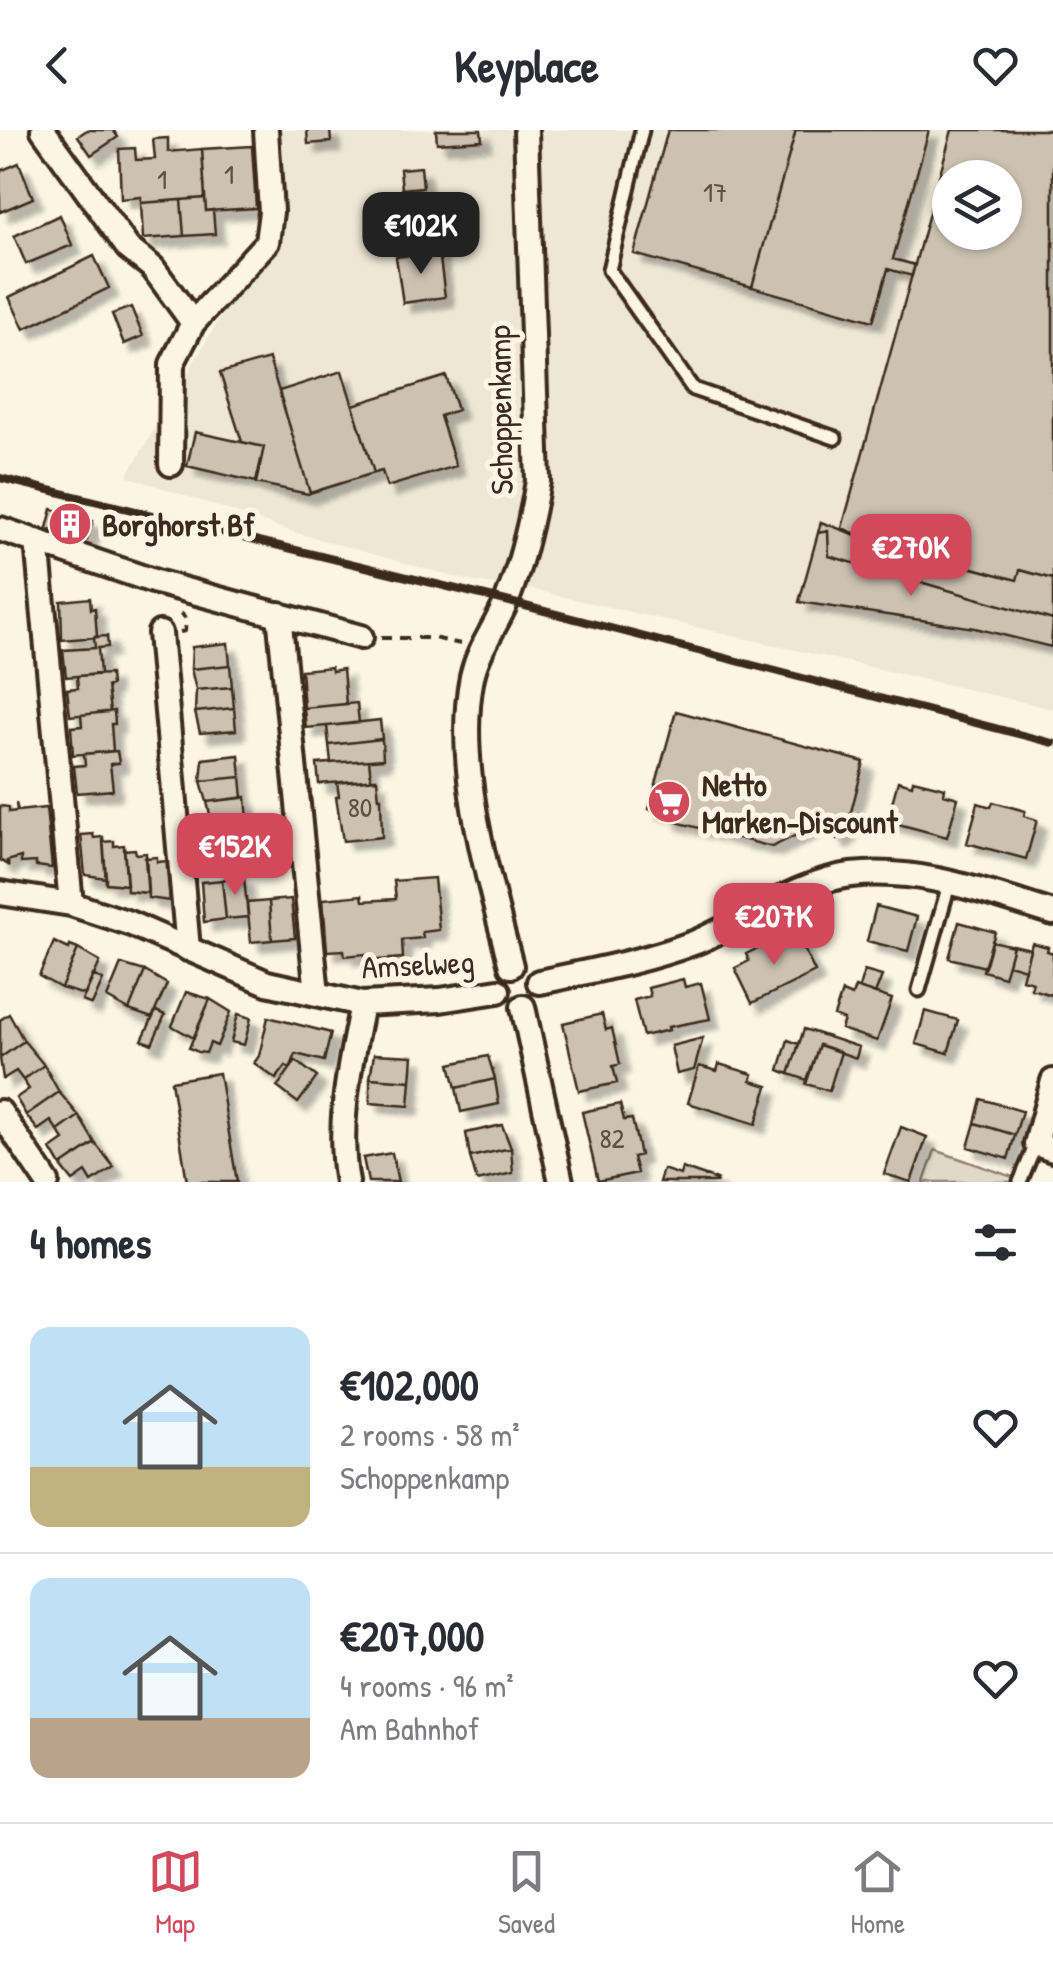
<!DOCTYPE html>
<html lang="en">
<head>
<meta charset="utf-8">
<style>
	:root { --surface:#fff; --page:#f2f2f3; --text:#2b2b33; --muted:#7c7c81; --line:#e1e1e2; --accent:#d1495b }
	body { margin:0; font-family:"Patrick Hand",sans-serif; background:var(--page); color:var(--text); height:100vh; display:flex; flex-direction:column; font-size:38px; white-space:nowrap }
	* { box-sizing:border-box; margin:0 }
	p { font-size:32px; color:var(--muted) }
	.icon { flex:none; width:55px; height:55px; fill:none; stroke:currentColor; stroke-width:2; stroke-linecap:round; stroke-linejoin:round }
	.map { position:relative; height:1052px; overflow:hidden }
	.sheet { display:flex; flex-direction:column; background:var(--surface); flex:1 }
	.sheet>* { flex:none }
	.controls { position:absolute; left:932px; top:30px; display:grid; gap:20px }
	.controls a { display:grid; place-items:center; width:90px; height:90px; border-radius:50%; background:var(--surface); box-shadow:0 2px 8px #0004; font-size:50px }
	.price { position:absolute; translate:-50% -85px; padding:0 22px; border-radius:20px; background:var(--accent); color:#fff; font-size:32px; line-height:65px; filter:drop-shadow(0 2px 5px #0008) }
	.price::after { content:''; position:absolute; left:50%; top:60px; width:30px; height:22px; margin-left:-15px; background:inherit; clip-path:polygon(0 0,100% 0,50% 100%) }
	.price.on { background:#222; color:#fff }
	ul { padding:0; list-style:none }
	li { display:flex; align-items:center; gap:30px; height:250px; padding:0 30px }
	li+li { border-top:2px solid var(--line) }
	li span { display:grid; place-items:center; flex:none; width:280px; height:200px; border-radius:20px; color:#555 }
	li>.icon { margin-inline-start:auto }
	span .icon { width:120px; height:120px; fill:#fffc; stroke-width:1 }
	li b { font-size:42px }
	h2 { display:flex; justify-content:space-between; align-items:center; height:120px; padding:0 30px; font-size:42px }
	header { display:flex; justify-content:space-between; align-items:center; height:130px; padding:0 30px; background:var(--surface); font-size:45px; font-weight:800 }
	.menu { display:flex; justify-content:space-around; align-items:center; height:140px; border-top:2px solid var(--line); background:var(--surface); font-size:28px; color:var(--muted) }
	.menu a { display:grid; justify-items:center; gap:5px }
	.menu .on { color:var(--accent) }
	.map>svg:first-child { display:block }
</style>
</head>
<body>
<header><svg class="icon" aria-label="back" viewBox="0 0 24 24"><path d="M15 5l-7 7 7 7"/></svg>Keyplace<svg class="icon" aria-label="heart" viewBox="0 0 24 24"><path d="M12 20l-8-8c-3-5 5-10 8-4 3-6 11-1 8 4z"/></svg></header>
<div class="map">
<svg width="1053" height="1052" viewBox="0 0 1053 1052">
	<defs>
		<filter id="shadow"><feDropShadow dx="9" dy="9" stdDeviation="2.5" flood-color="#0004"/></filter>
	</defs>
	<rect width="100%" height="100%" fill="#fcf5e5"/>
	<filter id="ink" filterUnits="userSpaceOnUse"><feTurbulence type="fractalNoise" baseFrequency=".01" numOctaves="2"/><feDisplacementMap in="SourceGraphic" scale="20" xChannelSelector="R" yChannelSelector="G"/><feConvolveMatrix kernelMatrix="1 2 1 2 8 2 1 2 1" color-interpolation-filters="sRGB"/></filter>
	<g filter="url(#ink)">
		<path fill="#eee6d6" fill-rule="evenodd" d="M281,0h772v579l-519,-119 -61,-8 -183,-51 -163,-55 158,-269zM950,48h55v54h-55z"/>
		<path fill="#e0d8c8" stroke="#8e8173" stroke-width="2.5" d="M935,1020l78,27 -1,5h-88z"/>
		<path fill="#ccc2b3" stroke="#3b2a1e" stroke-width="2.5" fill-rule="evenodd" filter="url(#shadow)" d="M87,0h26l5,7 -27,18 -13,-19z
			M307,0h23l1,12 -23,2z
			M436,0h45l1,10 -45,3z
			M668,0h128l-44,157 -118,-33z
			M796,0h133l-36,129 22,6 -3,11 -24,-7 -15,52 -121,-34z
			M952,0h101v449l-33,-9 -3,10 -145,-39 -30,-13zM950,48h55v54h-55z
			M168,8v14l34,-3 3,49 -64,5v-6l-20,2 -2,-50 16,-1 1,12 19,-1 -2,-20z
			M252,16l4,62 -50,3 -4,-62z
			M19,33l14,35 -33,14v-41z
			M421,37l2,20 -21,2 -2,-20z
			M205,68l1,13 7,-1 2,24 -31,2 -3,-36z
			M181,70l3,36 -41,3 -2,-36z
			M60,85l12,30 -46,19 -12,-28z
			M439,121l6,46 -42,6 -7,-46z
			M94,126l15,32 -85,41 -15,-32z
			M131,177l12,29 -19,8 -12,-30z
			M269,229l41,134 -2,1 -52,-11 8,-36 -22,-5 -22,-69z
			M342,241l32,102 -64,20 -31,-102z
			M446,246l11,34 -17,6 16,50 -69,21 -5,-16 -8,2 -21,-68z
			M195,302l69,15 -8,35 -69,-16z
			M52,379l41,12 -6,19 -40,-12z
			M821,392l51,19 -3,11 69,19 3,-12 76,21 3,-10 33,9v41l-224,-64 -1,-25 -10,2z
			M828,401l1,25 224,64 -2,27 -76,-19 -176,-26 19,-69z
			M90,468l1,11 4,-1 2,29 -35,3 -1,-39z
			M107,506l1,11 -10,1 2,26 -34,3 -3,-27 32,-2 -1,-11z
			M228,513l2,22 -39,4 1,-22z
			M230,535l2,22 -36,3 -5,-21z
			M331,537l1,4 11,-2 3,35 -42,4 -3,-38z
			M110,544l1,11 -4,1 3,26 -40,4 -3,-27 11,-1 -1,-12z
			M232,557l2,21 -39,4 1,-22z
			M357,573l2,20 -53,5 -2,-20z
			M234,578l2,22 -36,3 -5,-21z
			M114,581l1,13h-4l2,27 -40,4 -2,-28 11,-1 -1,-11z
			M676,581l188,51 -19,73 -8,4 -10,-19 -55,27 -104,-27 2,-6 -21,-5z
			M380,590l2,19 -53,6 -2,-19z
			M382,609l1,20 -52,4 -2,-18z
			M117,621l2,12 -9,1 3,26 -36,3 -3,-27 11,-1 -1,-11z
			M239,625l2,22 -40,4 2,-22z
			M369,630l2,19h6l-58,5 -2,-20z
			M241,647l2,21 -36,4 -6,-21z
			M377,649l2,19h2l1,39 -39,4 -7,-44 3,-1 -2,-13z
			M913,650l32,8 -1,6 14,4 -11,39 -60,-16 11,-40 14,4z
			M246,667l2,23 -36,3 -5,-21z
			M993,672l32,9 -1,5 13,4 -11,39 -59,-16 11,-40 13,4z
			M16,673l2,8 28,-3 6,60 -16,-2v-4l-15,1v-6l-14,4 3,5 -10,-6v-54l9,1v5l8,-1z
			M278,700l1,10 -28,3 -1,-11z
			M93,704l1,4 9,-1 3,41 -21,-3 -4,-40z
			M114,711v5l10,-1 3,40 -21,-2 -3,-41z
			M135,719l1,5 10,-1 2,40 -21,-2 -3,-41z
			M157,727v5l10,-1 3,40 -22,-3 -3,-40z
			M234,747l10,1 4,39 -22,2 -4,-39z
			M434,748l5,52 -17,2 1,6 -21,2 1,18 -37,3 -1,-7 -20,2 -1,-6 -17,1 -4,-52 39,-4 1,6 33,-2 -2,-18z
			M222,750l4,39 -22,3 -3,-40z
			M291,769l4,39 -23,2 -3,-39z
			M269,771l3,39 -21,2 -4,-39z
			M876,776l41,11 -9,34 -41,-10z
			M959,792l36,10 -10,35 -36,-9z
			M798,807l17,35 -63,31 -17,-35 14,-7 -3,-7 33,-16 3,6z
			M992,811l21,5 -9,31 -21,-6z
			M54,812l15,7 1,-3 8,3 -17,39 -22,-12z
			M1032,813l16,4 -1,4 6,2 -1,42 -21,-6 2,-7 -11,-3z
			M1013,815l17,4 -5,20 -17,-5z
			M78,819l22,13 -15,33 -24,-7z
			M121,834l24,7 -16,39 -22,-12z
			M145,841l22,13 -15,34 -23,-8z
			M864,841l18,5 -7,18 -16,-6z
			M93,845l10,5 -11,25 -10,-4z
			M683,849l2,8 16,-4 9,36 -42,8 1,3 -26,6 -9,-36 16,-4 -2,-8z
			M855,857l37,12 -15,42 -36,-12 3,-9 -10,-4 8,-24 10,4z
			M186,862l24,7 -16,39 -22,-12z
			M210,869l21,13 -14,34 -7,-3 -4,10 -8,-1 -9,-4z
			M156,881l9,4 -13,29 -10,-4z
			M925,881l33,9 -10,33 -32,-9z
			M9,884l15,27 -24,17v-38z
			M238,884l13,4 -7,27 -13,-3z
			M602,884l4,16 6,-2 8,36 -7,2 4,17 -38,8 -16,-68z
			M268,887l63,16 -7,28 -28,-7 -6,15 -4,-3 -10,13 -22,-16 5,-7z
			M804,899l55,18 -3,11 -37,-13 -12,35 -18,-6z
			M703,908l-9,32 -17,4 -6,-28z
			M788,910l11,4 -10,30 -10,-4z
			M24,911l20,24 -21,15 -7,-9 -13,8 -3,-21z
			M819,915l22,7 -12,39 -23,-7z
			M374,924l39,2 -2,25 -41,-3z
			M488,926l7,23 -39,9 -6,-24z
			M296,931l21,16 -19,26 -21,-16z
			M719,934l34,10 -2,7 17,5 -12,38 -68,-21 11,-37 18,5z
			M44,935l15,27 -33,23 -10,-17 13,-9 -6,-9z
			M219,943l18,109h-50l-16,-101z
			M370,948l41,3 -2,25 -39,-3z
			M495,949l4,25 -38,8 -5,-24z
			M59,962l20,24 -21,15 -7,-10 -13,9 -12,-15z
			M981,969l41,12 -7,24 -40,-12z
			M620,974l4,16 8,-1 8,36 -7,2 4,16 -39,8 -16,-69z
			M79,986l16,27 -34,23 -10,-17 13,-9 -6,-9z
			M975,993l40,12 -7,24 -40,-12z
			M502,995l9,23 -41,9 -4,-24z
			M901,997l26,10 -16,45 -27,-8z
			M95,1013l19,24 -22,15 -6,-10 -13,9 -12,-15z
			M511,1018l2,25 -36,8 -7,-24z
			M392,1023l6,29h-30l-5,-24z
			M682,1038l35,12v2h-58l4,-13 17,6z"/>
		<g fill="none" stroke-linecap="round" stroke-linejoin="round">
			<g stroke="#3b2a1e" stroke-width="19">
				<path id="service" d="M642,0l-33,140 84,119 142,49
					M919,860l31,-109
					M1020,1052l16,-38"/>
			</g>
			<g stroke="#3b2a1e" stroke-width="30">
				<path id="minor" d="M43,0l85,118 25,20 40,55
					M171,334l1,-100 21,-41 74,-81 4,-30 -5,-82
					M0,399l156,53 205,55
					M37,411l34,363
					M279,484l38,380
					M160,503l28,316
					M0,763l71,11 58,19 138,60 95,21 78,-4 58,-9
					M511,836c-22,-85 -57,-201 -39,-289 6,-28 24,-50 35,-77 15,-38 24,-78 31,-119l-12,-351
					M539,852c52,-11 107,-21 157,-40 48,-20 103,-61 155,-67 70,-8 136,18 202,38
					M523,877l38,175
					M1053,951l-17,63 17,6
					M0,982l47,70
					M347,1052c-11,-59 4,-121 15,-178"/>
			</g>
			<path stroke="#3b2a1e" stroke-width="4" stroke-dasharray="10 8" stroke-linecap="butt" d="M180,502l5,-1 1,-12 -5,-6
				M381,508h52l28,6"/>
			<use href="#service" stroke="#fcf5e5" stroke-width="11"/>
			<use href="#minor" stroke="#fcf5e5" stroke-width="22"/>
			<path stroke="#3b2a1e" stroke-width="8" d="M0,348l506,123 547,142"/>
		</g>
	</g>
	<defs>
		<g id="building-disc" transform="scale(2.25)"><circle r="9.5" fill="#d1495b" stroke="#fcf5e5"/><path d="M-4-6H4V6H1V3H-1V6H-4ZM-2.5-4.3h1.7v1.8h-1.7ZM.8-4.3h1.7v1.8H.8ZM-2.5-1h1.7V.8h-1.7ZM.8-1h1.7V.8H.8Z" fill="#fff"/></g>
		<g id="supermarket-disc" transform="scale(2.25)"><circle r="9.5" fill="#d1495b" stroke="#fcf5e5"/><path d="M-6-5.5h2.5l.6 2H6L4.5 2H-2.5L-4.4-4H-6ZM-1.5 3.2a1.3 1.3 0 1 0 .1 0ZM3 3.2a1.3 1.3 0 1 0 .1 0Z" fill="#fff"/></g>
	</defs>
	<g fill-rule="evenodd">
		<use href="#building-disc" x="70" y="394"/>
		<use href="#supermarket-disc" x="669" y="672"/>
	</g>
	<g text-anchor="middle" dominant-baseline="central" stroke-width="10" stroke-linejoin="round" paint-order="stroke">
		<g font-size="28" fill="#5f5043">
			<text x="229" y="44">1</text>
			<text x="162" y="49">1</text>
			<text x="715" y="62">17</text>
			<text x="360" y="677">80</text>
			<text x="612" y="1008">82</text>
		</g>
		<g font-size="32" fill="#3b2a1e" stroke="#fcf5e5">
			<text transform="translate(500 280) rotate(-91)">Schoppenkamp</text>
			<text transform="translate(418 834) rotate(-3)">Amselweg</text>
		</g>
		<g font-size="32" font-weight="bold" fill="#3b2a1e" stroke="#fcf5e5" text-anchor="start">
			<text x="102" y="394">Borghorst Bf</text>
			<text x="702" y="654">Netto<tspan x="702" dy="37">Marken-Discount</tspan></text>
		</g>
	</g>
</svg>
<div class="controls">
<a><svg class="icon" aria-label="layers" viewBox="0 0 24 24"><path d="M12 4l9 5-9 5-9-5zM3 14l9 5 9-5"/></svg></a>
</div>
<b class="price on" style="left:421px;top:147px">€102K</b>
<b class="price" style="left:911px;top:469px">€270K</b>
<b class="price" style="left:235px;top:768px">€152K</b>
<b class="price" style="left:774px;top:838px">€207K</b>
</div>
<section class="sheet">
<h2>4 homes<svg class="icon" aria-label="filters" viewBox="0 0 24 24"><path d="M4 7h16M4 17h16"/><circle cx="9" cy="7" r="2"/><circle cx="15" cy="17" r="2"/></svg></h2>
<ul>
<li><span style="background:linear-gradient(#bfe0f5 70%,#c2b280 0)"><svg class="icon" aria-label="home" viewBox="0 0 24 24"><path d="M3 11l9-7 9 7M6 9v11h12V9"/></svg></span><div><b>€102,000</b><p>2 rooms · 58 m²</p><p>Schoppenkamp</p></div><svg class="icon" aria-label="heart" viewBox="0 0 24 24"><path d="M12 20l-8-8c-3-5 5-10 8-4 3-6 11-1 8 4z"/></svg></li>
<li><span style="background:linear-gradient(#bfe0f5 70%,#b9a48a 0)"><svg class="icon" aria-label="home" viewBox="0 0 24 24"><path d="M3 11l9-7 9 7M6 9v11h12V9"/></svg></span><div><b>€207,000</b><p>4 rooms · 96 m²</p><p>Am Bahnhof</p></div><svg class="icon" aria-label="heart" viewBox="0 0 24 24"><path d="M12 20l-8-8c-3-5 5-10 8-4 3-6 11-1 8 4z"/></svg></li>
</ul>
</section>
<nav class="menu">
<a class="on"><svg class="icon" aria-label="map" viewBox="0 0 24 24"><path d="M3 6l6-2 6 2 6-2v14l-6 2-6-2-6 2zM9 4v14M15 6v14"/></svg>Map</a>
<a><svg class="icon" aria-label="saved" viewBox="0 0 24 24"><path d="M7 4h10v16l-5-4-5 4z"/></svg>Saved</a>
<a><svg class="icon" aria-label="home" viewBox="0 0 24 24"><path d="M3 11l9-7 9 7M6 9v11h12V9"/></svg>Home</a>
</nav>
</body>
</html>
